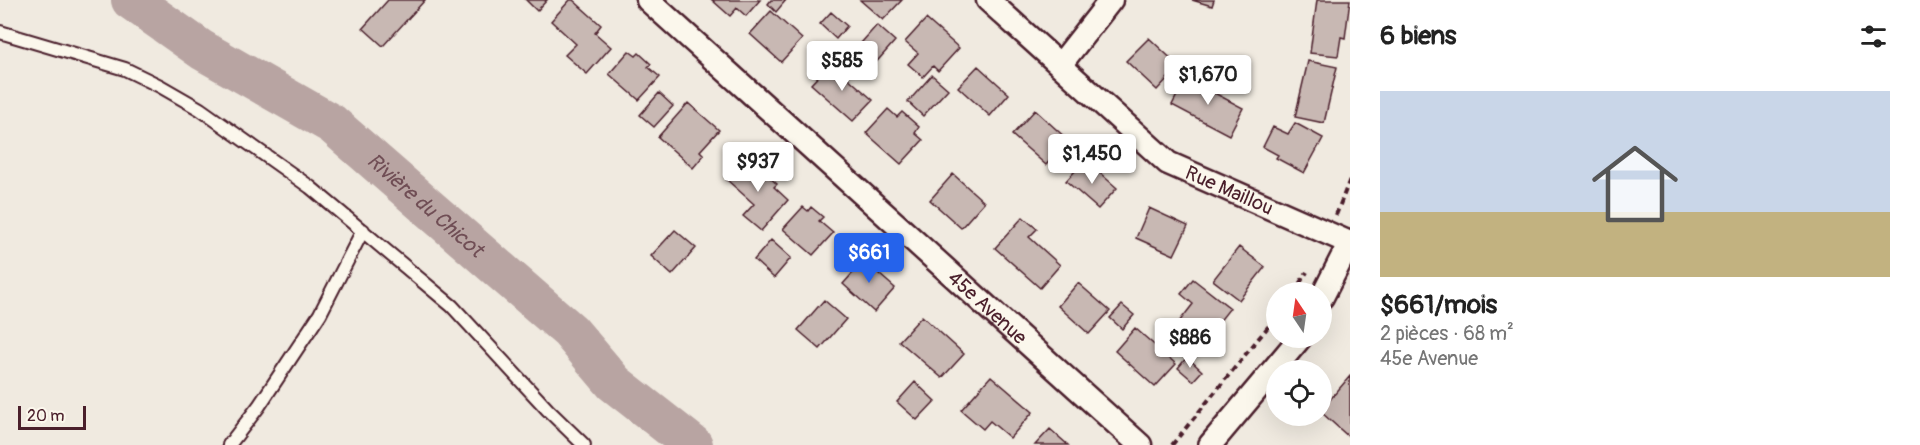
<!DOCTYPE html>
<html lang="fr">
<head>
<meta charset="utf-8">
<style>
	:root { --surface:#fff; --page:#f6f6f6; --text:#222; --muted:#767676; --accent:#2563eb }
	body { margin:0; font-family:Pangolin,sans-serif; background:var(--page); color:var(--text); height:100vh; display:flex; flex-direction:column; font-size:22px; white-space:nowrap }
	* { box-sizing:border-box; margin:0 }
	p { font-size:20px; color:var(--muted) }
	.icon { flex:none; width:33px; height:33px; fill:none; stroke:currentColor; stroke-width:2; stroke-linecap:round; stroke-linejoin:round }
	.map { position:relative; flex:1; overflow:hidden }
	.drawer { display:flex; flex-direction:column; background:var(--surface); width:570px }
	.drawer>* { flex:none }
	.needle { width:39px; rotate:347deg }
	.buttons { position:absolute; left:1266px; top:282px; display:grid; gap:12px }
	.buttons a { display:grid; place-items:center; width:66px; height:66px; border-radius:50%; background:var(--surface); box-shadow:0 6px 24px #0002; font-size:30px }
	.scale { position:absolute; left:18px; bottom:15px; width:68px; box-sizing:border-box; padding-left:6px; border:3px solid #4a1f2b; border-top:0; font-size:16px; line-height:21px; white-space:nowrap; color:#4a1f2b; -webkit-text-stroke:4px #fbf7ec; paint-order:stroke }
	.price { position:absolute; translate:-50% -51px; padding:0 14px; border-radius:6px; background:#fff; color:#222; font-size:20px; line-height:39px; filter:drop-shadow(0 2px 3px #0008) }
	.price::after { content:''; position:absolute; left:50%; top:36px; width:18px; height:14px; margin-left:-9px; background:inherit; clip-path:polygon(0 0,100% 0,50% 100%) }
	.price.current { background:var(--accent); color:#fff }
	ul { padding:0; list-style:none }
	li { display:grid; align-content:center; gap:12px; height:318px; padding:0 30px }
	li span { display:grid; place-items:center; height:186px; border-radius:0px; color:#555 }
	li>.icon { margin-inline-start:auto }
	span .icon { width:108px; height:108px; fill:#fffc; stroke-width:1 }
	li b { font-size:26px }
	h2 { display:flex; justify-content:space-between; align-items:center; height:72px; padding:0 30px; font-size:26px }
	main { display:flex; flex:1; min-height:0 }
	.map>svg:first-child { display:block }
</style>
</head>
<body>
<main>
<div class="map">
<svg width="1350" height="445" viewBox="0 0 1350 445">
	<rect width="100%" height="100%" fill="#f0eae0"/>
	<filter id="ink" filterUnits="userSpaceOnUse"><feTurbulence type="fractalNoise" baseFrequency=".0167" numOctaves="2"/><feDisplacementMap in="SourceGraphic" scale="12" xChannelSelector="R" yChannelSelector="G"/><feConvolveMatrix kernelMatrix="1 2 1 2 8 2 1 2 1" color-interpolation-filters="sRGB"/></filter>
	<g filter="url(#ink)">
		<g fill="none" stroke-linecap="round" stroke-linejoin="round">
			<path stroke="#b8a4a2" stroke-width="40" id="s1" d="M131,0l71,50 130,74 238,207 44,52 79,62"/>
		</g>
		<path fill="#c8b8b3" stroke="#4a1f2b" stroke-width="1.5" d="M388,0h37l-42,46 -20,-18z
			M526,0h21l-10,11z
			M570,0h3l28,25 -6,8 16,14 -24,27 -22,-19 11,-11 -25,-23z
			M712,0h48l-14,16 -9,-8 -7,8z
			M771,0h15l-10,12 -8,-8z
			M860,0h42l-19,20z
			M1192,0h22l-2,6z
			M1317,0h33l-5,38 -4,-1 -3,19 -28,-3z
			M771,11l31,28 -21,23 -31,-28z
			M831,12l16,14 -11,13 -16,-15z
			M926,19l33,29 -21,23 -5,-5 -10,11 -15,-13 10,-11 -13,-11z
			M877,25l18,16 -23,26 -18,-16z
			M1149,38l30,28 -22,24 -31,-29z
			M629,51l7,5 3,-3 12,11 -3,3 12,10 -21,23 -30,-26z
			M1308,61l29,6 -13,56 -29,-6z
			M831,63l42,37 -20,21 -42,-37z
			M978,66l31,28 -19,22 -32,-29z
			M932,75l16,14 -25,27 -15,-14z
			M1186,78l57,30 -14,27 -57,-30z
			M659,93l14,13 -19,21 -14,-12z
			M688,103l31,27 -19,21 4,4 -11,13 -35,-31z
			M888,109l9,8 5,-5 17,15 -4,6 8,7 -22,24 -35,-31z
			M1035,110l33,30 -22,25 -34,-30z
			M1295,123l28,15 -19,35 -28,-15 2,-3 -15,-8 10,-20 15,7z
			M747,157l30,27 -3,3 14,13 -27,31 -18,-15 11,-12 -27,-24z
			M1085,160l32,28 -19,21 -32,-28z
			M953,174l31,28 -23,26 -31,-28z
			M803,207l5,4 3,-4 12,10 -4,4 14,12 -20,22 -30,-26z
			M1149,208l39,18 -14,29 -38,-17z
			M1023,217l14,12 -8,8 31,28 -20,23 -45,-40z
			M675,230l21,18 -24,27 -21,-19z
			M771,240l20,18 -17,20 -20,-18z
			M1239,247l26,20 -26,33 -26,-20z
			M868,256l15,13 -4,5 16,14 -21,24 -31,-28z
			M1193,279l37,29 -37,47 -25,-19 25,-32 -12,-10z
			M1078,283l32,28 -21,23 -31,-28z
			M824,300l22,19 -26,30 -22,-19z
			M1122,305l12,10 -12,14 -12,-11z
			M922,316l42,38 -22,24 -43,-37z
			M1135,328l41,36 -21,23 -40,-36z
			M1187,357l15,14 -9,10 -15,-13z
			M991,376l42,36 -23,26 -20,-17 -7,8 -22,-19z
			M1350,376v62l-28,-25v-4z
			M915,382l20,19 -18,19 -20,-18z
			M1050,429l18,16h-33z"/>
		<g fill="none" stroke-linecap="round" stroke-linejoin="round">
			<g stroke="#4a1f2b" stroke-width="16">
				<path id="service" d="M0,32l125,37 35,17 40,23 110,78 142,119 96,104 36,35
					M229,445l30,-39 61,-92 43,-84"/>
			</g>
			<g stroke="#4a1f2b" stroke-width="27">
				<g id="minor">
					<path id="s2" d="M648,0l492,445"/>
					<path id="s3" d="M988,0l180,163 182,80"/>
					<path d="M1060,65l51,-65"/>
					<path d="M1322,297l28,-55"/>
					<path d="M1210,445l90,-107"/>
				</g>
			</g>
			<path stroke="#4a1f2b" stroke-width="4" stroke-dasharray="6 4.5" stroke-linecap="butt" d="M1336,215l14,-36
				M1294,292l13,-20
				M1172,445l104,-128"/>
			<use href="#service" stroke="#fbf7ec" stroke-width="12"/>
			<use href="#minor" stroke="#fbf7ec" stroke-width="22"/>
		</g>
	</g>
	<g text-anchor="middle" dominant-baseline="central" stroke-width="5" stroke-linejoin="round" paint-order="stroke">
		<g font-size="20" fill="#4a1f2b" stroke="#fbf7ec">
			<text stroke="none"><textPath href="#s3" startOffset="310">Rue Maillou</textPath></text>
			<text stroke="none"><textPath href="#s2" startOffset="458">45e Avenue</textPath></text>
		</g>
		<g font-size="21" font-style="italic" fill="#704e55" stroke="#fbf7ec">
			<text stroke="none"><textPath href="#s1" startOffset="360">Rivière du Chicot</textPath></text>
		</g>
	</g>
</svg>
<div class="buttons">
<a><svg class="needle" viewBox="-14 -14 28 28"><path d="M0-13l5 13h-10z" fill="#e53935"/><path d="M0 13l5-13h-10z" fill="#767676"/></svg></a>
<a><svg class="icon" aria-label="locate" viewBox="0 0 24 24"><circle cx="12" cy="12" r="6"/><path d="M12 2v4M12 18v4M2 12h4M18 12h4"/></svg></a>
</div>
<div class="scale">20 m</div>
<b class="price" style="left:842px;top:92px">$585</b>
<b class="price" style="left:1208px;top:106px">$1,670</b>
<b class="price" style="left:1092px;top:185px">$1,450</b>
<b class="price" style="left:758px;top:193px">$937</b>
<b class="price current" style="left:869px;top:284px">$661</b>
<b class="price" style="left:1190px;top:369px">$886</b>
</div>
<section class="drawer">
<h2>6 biens<svg class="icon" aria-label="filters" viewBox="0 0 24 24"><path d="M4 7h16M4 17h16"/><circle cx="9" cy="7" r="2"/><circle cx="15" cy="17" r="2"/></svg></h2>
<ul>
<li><span style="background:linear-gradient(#c9d6e8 65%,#c2b280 0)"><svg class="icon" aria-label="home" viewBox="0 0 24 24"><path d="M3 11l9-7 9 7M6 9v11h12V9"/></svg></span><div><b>$661/mois</b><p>2 pièces · 68 m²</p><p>45e Avenue</p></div></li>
</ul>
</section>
</main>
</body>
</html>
